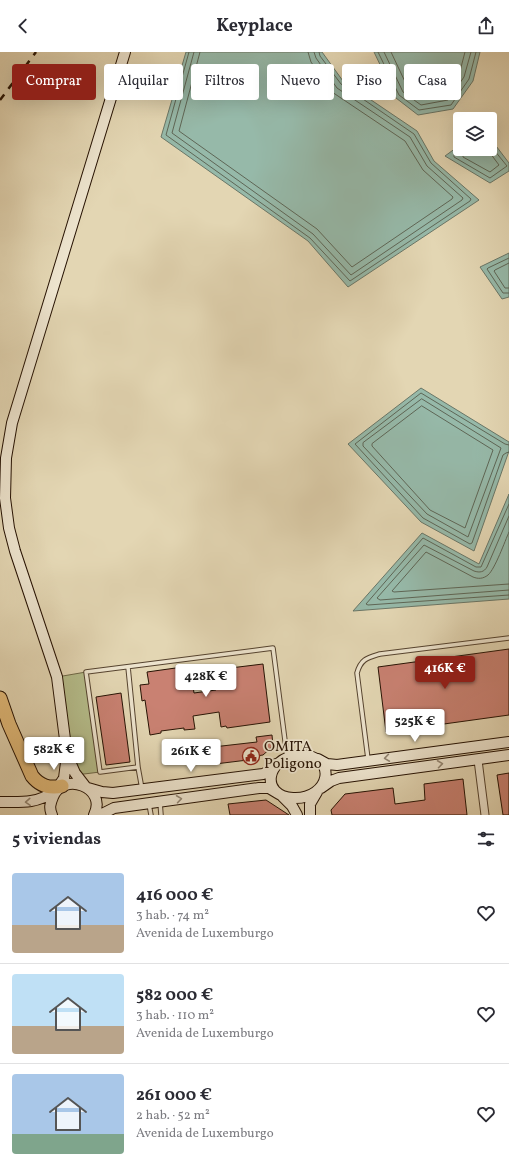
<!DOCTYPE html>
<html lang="es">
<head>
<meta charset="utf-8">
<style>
	:root { --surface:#fff; --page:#f2f2f3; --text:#2b2b33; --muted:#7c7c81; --line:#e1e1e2; --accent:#8f2418 }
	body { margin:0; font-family:Vollkorn,serif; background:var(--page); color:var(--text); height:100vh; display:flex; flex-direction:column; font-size:15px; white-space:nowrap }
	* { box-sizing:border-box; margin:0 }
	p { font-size:13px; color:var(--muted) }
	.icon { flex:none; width:22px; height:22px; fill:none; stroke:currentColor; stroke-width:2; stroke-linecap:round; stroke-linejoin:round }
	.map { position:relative; height:763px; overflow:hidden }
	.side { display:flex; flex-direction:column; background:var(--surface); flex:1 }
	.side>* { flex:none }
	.banner { position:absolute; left:12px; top:12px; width:485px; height:36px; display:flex; gap:8px }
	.fabs { position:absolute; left:453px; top:60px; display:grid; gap:8px }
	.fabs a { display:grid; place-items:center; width:44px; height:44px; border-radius:4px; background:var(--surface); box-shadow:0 4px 16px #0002; font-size:20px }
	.price { position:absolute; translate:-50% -34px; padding:0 9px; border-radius:4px; background:#fff; color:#222; font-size:13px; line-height:26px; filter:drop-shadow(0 1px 2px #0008) }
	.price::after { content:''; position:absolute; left:50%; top:24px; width:12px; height:9px; margin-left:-6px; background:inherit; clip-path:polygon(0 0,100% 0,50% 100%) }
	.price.selected { background:var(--accent); color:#fff }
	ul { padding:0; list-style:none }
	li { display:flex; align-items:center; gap:12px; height:100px; padding:0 12px }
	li+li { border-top:1px solid var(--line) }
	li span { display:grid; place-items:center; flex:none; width:112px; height:80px; border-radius:4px; color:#555 }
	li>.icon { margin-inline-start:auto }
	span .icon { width:48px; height:48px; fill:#fffc; stroke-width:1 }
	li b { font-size:17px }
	h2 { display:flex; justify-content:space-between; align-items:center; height:48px; padding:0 12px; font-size:17px }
	.tag { padding:0 14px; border-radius:4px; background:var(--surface); box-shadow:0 4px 16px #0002; font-size:14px; line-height:36px }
	.tag.selected { background:var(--accent); color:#fff }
	header { display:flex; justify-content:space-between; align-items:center; height:52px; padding:0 12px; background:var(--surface); font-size:18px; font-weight:700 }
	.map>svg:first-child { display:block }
</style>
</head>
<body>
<header><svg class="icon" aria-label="back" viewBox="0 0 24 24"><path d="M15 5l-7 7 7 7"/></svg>Keyplace<svg class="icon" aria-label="share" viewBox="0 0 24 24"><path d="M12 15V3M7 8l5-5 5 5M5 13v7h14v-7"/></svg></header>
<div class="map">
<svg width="509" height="763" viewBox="0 0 509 763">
	<rect width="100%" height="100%" fill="#e3d6b3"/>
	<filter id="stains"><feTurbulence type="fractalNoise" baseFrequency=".005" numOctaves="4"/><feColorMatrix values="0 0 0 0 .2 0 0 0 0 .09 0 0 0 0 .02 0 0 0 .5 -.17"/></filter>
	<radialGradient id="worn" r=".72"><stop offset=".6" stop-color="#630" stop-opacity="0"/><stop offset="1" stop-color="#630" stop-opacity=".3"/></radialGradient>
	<path fill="#b5bd8b" stroke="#6e6847" d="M86,620l14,100 -24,3 -1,-2 -18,-96z"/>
	<path fill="#96b9a9" stroke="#697667" d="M186,0h136l21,29 74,50 17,30 45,39 -131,87 -40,-46 -147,-104z
		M374,0h106l-7,29 -20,28 -35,6 -22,-17z
		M490,86l19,25v8l-19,12 -45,-27 15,-11v4h30z
		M509,201v44l-7,2 -22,-32z
		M421,336l88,54v9l-35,100 -53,-29 -73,-78z
		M509,442v105l-156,12 69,-78 57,31z"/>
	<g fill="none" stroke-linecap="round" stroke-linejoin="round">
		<path stroke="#5e6656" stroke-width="1" d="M189,0l-23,83 144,103 40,43 120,-80 1,-2 -40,-36 -17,-29 -73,-50 -21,-28 -1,-4
			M194,0l-22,81 141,101 38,41 111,-75 1,-2 -36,-32 -17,-29 -73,-49 -21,-30 -2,-6
			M200,0l-21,79 138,98 35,38 100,-68 1,-2 -30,-27 -18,-29 -73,-49 -21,-30 -3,-10
			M378,0l21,43 20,15 32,-5 18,-26 7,-27
			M384,0l19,40 18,13 27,-5 16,-23 7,-25
			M391,0l17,36 14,11 23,-5 14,-19 6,-23
			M461,97l-7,5v3l36,21 17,-12 -17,-21
			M468,97l-5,5v3l27,15 9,-7 -12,-16
			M509,206l-21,10 -1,1 16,24h6
			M509,211l-14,7 -1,1 11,17h4
			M422,347l79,49 -33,89 -41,-23 -64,-68v-3z
			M422,354l71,44 -28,78 -35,-18 -58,-64v-2z
			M509,393l-4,-1 -84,-51 -66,51 68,74 47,26 2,-1 31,-88 3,-2 3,-1
			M509,452l-28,63h-5l-53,-29 -57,66 2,1 141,-10
			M509,464l-22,51c-3,5 -7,6 -13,4l-50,-26 -47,53 3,2 129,-10
			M509,480c-4,9 -14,37 -21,43 -5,4 -10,4 -15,2l-47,-25 -34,39 2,1 115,-8"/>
	</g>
	<path fill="#c98172" stroke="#261203" d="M509,597v66l-123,17 -8,-65z
		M263,612l7,58 -43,6 -1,-2 -5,1 -2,-15 -26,4 2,13 -11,1v-2l-23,3v2l-11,2 -5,-35 -3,1 -2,-16 9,-1 -2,-12 43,-6 4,27 22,-3 -2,-20z
		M121,641l9,69 -24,3 -10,-68z
		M272,683l1,11 -10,9 -7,1v3l-41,5 -2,-17 44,-5 -1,-5z
		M509,721v42h-6l-6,-40z
		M463,727l4,36h-135l-1,-5 14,-16 48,-6 2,16 30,-4 -1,-16z
		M266,748l23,15h-59l-2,-11z"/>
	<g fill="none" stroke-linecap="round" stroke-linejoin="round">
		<g stroke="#55432f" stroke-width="5.5">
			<path id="lane" d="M128,615l10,100 -38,5 -14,-100c63,-8 125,-16 187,-24l14,108
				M368,707l-11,-86c4,-14 10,-15 23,-19l129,-16
				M138,715l4,22
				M160,750l1,13
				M149,752l2,11"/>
		</g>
		<g stroke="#55432f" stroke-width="9">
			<path id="street" d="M478,708l7,55"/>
		</g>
		<g stroke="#261203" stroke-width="12">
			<path id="secondary" d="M299,703c41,0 31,45 -6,43 -33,-2 -28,-40 6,-43z
				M68,705l7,16 10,13
				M318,707l9,5 10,1 172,-23
				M88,736l14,4 11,1 150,-19 6,-3 7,-7
				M321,736l10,-7 8,-3 170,-23
				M56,738l8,-12 3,-23 -10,-78 -42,-126 -6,-23 -4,-30 1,-40 6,-35 113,-371
				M282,744l10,10 5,9
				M0,750c21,0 35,2 54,-10
				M52,763c-3,-7 -2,-11 1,-18 10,-26 55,-10 41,18
				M100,763l14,-7 145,-20h10l10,6
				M310,763v-11l7,-12"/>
		</g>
		<g stroke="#261203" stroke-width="15">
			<path id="highway" d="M0,646l9,26 23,52c8,10 17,13 30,10"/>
		</g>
		<use href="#lane" stroke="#ede4ce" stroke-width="3.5"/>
		<use href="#street" stroke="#ede4ce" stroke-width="7"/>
		<use href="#secondary" stroke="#ede4ce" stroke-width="10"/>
		<use href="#highway" stroke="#e2bb7a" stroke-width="13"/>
		<path stroke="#261203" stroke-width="2.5" stroke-dasharray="7 7" stroke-linecap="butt" d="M0,48l36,-48"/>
	</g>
	<defs><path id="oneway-chevron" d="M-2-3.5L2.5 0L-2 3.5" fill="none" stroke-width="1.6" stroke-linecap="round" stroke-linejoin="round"/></defs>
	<g stroke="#938673">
		<use href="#oneway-chevron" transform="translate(387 706) rotate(172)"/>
		<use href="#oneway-chevron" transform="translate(440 712) rotate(-8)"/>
		<use href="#oneway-chevron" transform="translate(179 747) rotate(-8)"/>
		<use href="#oneway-chevron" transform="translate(28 750) rotate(177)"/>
	</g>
	<defs>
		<g id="civic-ring" transform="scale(0.9)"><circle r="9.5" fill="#ede4ce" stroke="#8f2418" stroke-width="1.5"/><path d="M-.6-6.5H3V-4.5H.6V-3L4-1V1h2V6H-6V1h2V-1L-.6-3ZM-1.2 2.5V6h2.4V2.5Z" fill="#8f2418"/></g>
	</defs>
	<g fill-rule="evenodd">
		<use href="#civic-ring" x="251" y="704"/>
	</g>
	<g text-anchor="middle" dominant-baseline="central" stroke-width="3.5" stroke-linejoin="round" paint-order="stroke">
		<g font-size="15" fill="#261203" stroke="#ede4ce" text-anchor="start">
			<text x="264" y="695">OMITA<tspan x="264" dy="17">Poligono</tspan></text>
		</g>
	</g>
	<rect width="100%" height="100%" filter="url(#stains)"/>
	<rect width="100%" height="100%" fill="url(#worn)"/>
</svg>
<div class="fabs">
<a><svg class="icon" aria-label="layers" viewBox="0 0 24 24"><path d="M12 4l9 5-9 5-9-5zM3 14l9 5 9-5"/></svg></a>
</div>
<b class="price selected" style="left:445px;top:638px">416K €</b>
<b class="price" style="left:206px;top:646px">428K €</b>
<b class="price" style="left:415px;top:691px">525K €</b>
<b class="price" style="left:54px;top:719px">582K €</b>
<b class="price" style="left:191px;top:721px">261K €</b>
<div class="banner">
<a class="tag selected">Comprar</a>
<a class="tag">Alquilar</a>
<a class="tag">Filtros</a>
<a class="tag">Nuevo</a>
<a class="tag">Piso</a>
<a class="tag">Casa</a>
</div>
</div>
<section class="side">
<h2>5 viviendas<svg class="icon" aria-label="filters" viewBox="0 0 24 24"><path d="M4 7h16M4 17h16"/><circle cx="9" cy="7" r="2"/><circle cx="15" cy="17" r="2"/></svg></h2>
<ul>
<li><span style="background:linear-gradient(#a9c7e8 65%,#b9a48a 0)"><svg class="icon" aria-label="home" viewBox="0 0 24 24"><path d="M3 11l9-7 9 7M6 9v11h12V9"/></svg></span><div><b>416 000 €</b><p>3 hab. · 74 m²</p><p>Avenida de Luxemburgo</p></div><svg class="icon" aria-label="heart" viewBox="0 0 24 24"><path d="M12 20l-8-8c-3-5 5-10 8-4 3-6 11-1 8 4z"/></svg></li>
<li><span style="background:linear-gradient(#bfe0f5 65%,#b9a48a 0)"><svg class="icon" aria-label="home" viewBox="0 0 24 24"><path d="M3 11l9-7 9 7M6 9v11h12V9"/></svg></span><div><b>582 000 €</b><p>3 hab. · 110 m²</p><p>Avenida de Luxemburgo</p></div><svg class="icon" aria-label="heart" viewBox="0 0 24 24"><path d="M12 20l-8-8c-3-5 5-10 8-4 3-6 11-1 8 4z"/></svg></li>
<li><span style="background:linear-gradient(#a9c7e8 75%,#7fa58c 0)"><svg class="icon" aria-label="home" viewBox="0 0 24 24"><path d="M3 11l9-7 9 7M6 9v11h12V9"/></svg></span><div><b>261 000 €</b><p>2 hab. · 52 m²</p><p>Avenida de Luxemburgo</p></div><svg class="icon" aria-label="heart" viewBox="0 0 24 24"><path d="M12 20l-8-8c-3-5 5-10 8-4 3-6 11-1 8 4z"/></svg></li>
</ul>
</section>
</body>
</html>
